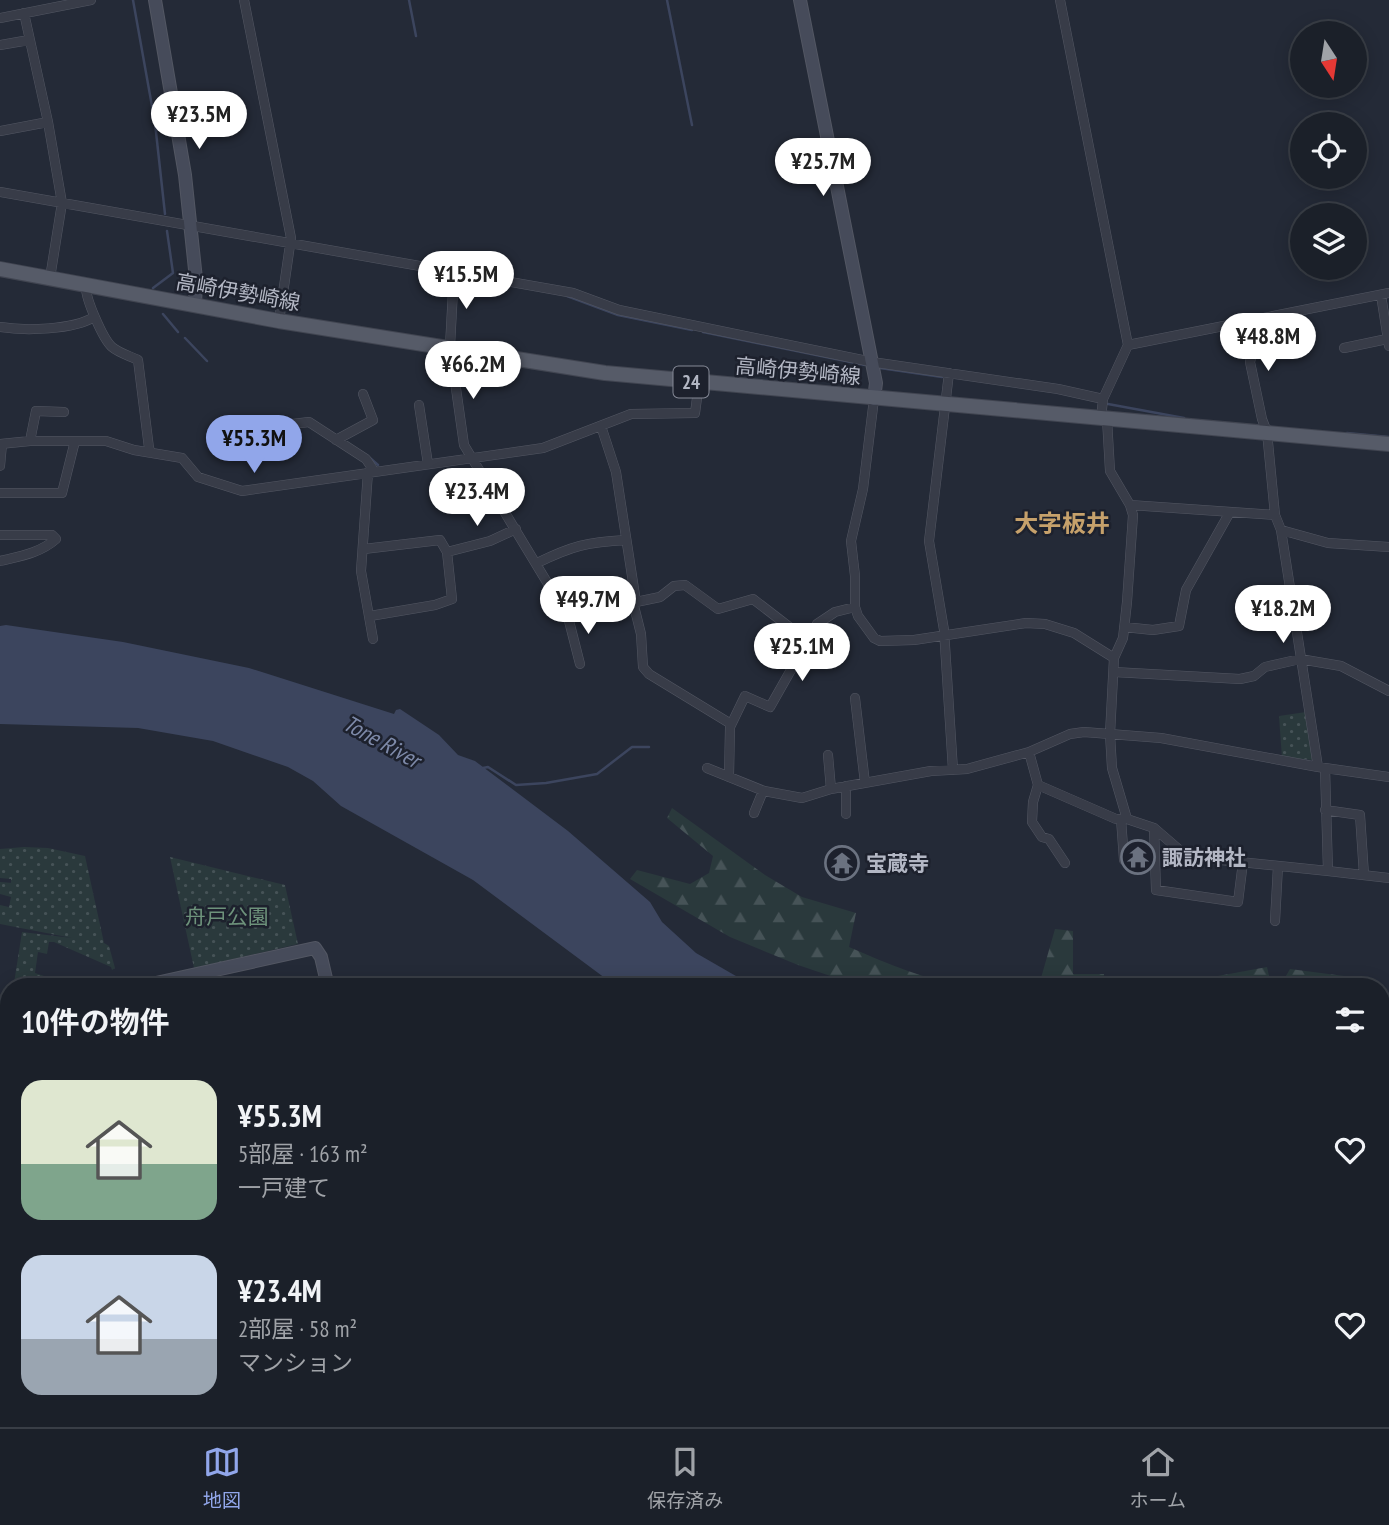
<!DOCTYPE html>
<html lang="ja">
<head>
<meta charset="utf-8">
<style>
	:root { --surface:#1b2029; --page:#282d35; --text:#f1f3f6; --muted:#a0a3a8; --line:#393e46; --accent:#91a6ea }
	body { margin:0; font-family:"PT Sans Narrow","Noto Sans JP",sans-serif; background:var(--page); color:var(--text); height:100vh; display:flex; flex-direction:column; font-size:26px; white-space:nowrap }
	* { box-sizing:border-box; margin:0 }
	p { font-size:23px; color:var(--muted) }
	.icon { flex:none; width:38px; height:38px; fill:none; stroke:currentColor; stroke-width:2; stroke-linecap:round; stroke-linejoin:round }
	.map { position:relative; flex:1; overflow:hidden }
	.panel { position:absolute; left:0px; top:978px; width:1390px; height:450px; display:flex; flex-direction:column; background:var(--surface); border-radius:28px 28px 0 0; box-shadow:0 4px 18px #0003,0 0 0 2px var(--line) }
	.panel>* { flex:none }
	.needle { width:46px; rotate:168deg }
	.buttons { position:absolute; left:1290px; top:21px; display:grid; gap:14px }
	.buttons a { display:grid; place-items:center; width:77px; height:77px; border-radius:50%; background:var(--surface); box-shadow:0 4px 18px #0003,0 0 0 2px var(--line); font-size:35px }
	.price { position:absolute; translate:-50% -60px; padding:0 16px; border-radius:24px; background:#fff; color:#222; font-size:23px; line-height:46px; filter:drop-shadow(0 2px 4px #0008) }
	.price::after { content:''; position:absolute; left:50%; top:42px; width:21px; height:16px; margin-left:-10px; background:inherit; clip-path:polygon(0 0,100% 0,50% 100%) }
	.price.on { background:var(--accent); color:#111 }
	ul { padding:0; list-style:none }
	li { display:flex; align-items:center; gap:21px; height:175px; padding:0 21px }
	li span { display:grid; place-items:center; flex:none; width:196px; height:140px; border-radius:21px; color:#555 }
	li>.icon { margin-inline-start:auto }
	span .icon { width:84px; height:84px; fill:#fffc; stroke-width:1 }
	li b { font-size:30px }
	h2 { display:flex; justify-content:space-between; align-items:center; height:84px; padding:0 21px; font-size:30px }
	.tabs { display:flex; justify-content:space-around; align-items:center; height:98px; border-top:2px solid var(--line); background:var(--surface); font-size:19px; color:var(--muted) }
	.tabs a { display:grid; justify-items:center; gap:4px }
	.tabs .on { color:var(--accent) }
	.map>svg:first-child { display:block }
</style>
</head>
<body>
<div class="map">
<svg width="1389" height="1427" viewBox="0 0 1389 1427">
	<defs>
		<pattern id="grass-dots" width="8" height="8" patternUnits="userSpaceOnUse" patternTransform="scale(1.75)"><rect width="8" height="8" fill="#2a393c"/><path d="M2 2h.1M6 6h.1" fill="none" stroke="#465357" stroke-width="1.8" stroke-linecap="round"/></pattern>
		<pattern id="forest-firs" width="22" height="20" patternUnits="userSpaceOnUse" patternTransform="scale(1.75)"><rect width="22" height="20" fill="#2a393c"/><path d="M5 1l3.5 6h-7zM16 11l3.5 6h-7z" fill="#465357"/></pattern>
	</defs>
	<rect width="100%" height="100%" fill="#242a37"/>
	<path fill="url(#grass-dots)" d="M1306,712l9,48 -33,-2 -3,-42z
		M24,847l24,1 37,8 19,87 5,3 6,22 -3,2 -1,-3 -57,-25h-5l-2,12 -9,-2 -3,21 9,3 -30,7 8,-51 50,6 -72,-14v-19l9,2 2,-10 -11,-3v-12l13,1h-2v-4l-11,-1v-29z
		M170,857l115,28 13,59 -104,24z"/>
	<path fill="url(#forest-firs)" d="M672,808l93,67 37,22 54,16 -7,34c39,17 77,33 119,40h-105l-65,-22 -68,-28 -100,-58 7,-9 53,14 19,-11 4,-17 -46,-38z
		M1055,929l18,2v43h31l-1,13h-49l-1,-4 -33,-3v-4l21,2z
		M1267,967l3,13 4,4 9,-3 7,-12 85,11v7h-217z"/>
	<path fill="#3c455e" d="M6,625l117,17 126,26 145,46 2,-4 4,-1 39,26 19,20 17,6 93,70 82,71 12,20 34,31 59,34h-138l-144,-107 -132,-74 -28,-25 -25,-14 -75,-26 -75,-13 -138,-4v-98z"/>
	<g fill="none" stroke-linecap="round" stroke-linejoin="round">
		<path stroke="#3c455e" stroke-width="2.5" d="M133,0l22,123 10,91
			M409,0l7,36
			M667,0l25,125
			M153,288l20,-15 -6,-42
			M567,296l51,19 74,15
			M163,314l15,18
			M703,332l162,33
			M185,338l22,23
			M880,368l62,9
			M1108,404l76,14
			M1347,433l42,4
			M370,458l8,7
			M483,768l5,-1 28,18 30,-2 51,-9 35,-27h17
			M0,1214l9,-2
			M413,1419l2,8
			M434,1419l2,8
			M1062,1419l3,8"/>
		<path stroke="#3c455e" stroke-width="14" d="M0,1391v18"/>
		<g stroke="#535763" stroke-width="10">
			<path id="street" d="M244,0l47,238 -12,83
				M1060,0l68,345 -25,54 -2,20
				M24,13l24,109 14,81 -12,75
				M0,18l91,-18
				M0,45l29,-5
				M0,131l48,-9
				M0,192l573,101 46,17 253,52 186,27 45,10
				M454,272l-4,74 14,99 104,172 12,47
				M86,286c-1,12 17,53 26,61 7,6 18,9 26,13l11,88 2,5
				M1381,295l8,51
				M1250,321l4,25 -4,16 12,57 5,13 8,83 6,15 37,237
				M0,327c25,4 73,3 94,-10
				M1128,345l261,-52
				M1344,348l43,-9
				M949,373l-20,168 15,89 9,140
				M874,399l-11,90 -12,52 4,35v31l3,9 16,22 6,3 34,-1 112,-17 19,1 29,9 40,25
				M419,405l9,59
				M1107,419l3,52 20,34 3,10 -6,87 -4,36 -9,20 -4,76 2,34 15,51 27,9 29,25 18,5 127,13 -3,-103
				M292,424l17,-2 57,37 8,12
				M601,426l15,46 20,130 -2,4 7,28 2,33 6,7 82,50
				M336,440l37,-20 -10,-26
				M30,441l6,-30 28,1
				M0,444l30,-3h76l28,9 48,8 16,19 44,14 301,-43 88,-34 64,-1 4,-30
				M0,466l2,-22
				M368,472l-7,99 12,68
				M0,493h62l13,-52
				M1130,505l145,10
				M1281,530l47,13 61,4
				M0,535h52l4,4c-16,14 -35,17 -56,22
				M364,549l76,-9 7,12 5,47 -17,6 -65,11
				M447,552l43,-11 26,-12
				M537,563c35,-17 50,-21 89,-23
				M568,617l36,-12 32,-3 24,-5 14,-11 11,-1 33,24 35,-10 39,30h16l4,3
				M1124,627l29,3 26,-4 7,-36 44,-78
				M1114,672l126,7 14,-3 11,-9 35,-8 41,7 48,25
				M855,698l10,85
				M1029,752l9,33 -5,17 -1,20 10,15 7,2 16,24
				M828,755l3,34
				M707,768l57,23 38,7 29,-9 100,-18 36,-2 62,-17 41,-18 14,-2 77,6 157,29 71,10
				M729,777l1,-50 15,-31 25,11 47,-83 18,-12 20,-5
				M1038,785l78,34h11
				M846,786v28
				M1325,810l35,5 4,60
				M754,813l9,-22
				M1121,819l3,41
				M1154,828l2,62 82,12 5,-40
				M1328,871l61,7
				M1275,921l3,-55
				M0,1209l9,-2
				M1382,1335l7,14
				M138,1419l2,8
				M674,1419l1,8
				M944,1419l4,8
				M1081,1419l3,8
				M61,1427l1,-8
				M336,1427l37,-8
				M770,1427l38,-8
				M1171,1427l16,-8
				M1271,1427l15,-8
				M1367,1427l14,-7"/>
		</g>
		<g stroke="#535763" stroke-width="14">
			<path id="secondary" d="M155,0l30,175 11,104 -1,26
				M800,0l76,383 -2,16
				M138,987l177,-39 6,9 7,30
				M0,1017l9,-2
				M423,1419l2,8
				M1220,1419l4,8"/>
		</g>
		<g stroke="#414551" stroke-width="16">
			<path id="primary" d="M0,269l279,52 326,52 784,71"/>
		</g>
		<use href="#street" stroke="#383c48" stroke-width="9"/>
		<use href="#secondary" stroke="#464b5a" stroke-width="12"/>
		<use href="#primary" stroke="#565b68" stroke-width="14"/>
	</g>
	<defs>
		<g id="temple-ring" transform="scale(1.75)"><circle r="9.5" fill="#1d212d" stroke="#6b7280" stroke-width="1.5"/><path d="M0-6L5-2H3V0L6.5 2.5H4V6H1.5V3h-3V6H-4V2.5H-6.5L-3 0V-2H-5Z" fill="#6b7280"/></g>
	</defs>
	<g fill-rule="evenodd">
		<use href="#temple-ring" x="1138" y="857"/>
		<use href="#temple-ring" x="842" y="863"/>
	</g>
	<g text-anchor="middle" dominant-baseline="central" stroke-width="5" stroke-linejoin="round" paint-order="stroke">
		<rect fill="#1d212d" stroke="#868a97" stroke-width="2" x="673.5" y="366.5" width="35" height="31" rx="5"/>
		<g font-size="19" font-weight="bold" fill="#b3b7c4">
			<text x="691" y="382">24</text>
		</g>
		<g font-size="21" fill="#b3b7c4" stroke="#1d212d">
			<text transform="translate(238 292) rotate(10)">高崎伊勢崎線</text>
			<text transform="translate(798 371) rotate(5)">高崎伊勢崎線</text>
		</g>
		<g font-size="21" font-weight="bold" fill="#b3b7c4" stroke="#1d212d" text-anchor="start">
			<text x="1162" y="857">諏訪神社</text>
			<text x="866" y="863">宝蔵寺</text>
		</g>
		<g font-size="21" fill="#6d927b" stroke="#1d212d">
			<text x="227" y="916">舟戸公園</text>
		</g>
		<g font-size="23" font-style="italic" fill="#7e8aa9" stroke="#1d212d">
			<text transform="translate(382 741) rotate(29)">Tone River</text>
		</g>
		<g font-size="24" font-weight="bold" fill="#c6a16b" stroke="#1d212d">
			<text x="1062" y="523">大字板井</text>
		</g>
	</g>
</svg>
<div class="buttons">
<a><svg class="needle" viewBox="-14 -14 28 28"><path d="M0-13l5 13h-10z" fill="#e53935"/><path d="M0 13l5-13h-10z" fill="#a0a3a8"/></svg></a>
<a><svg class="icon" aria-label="locate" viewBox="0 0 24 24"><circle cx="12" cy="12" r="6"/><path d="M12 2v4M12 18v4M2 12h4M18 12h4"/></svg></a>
<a><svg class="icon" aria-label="layers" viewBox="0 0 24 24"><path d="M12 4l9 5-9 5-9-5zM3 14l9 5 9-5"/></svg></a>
</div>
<b class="price" style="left:199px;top:151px">¥23.5M</b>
<b class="price" style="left:823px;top:198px">¥25.7M</b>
<b class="price" style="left:466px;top:311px">¥15.5M</b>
<b class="price" style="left:1268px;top:373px">¥48.8M</b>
<b class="price" style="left:473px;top:401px">¥66.2M</b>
<b class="price on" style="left:254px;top:475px">¥55.3M</b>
<b class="price" style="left:477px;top:528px">¥23.4M</b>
<b class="price" style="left:588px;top:636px">¥49.7M</b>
<b class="price" style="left:1283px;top:645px">¥18.2M</b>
<b class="price" style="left:802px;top:683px">¥25.1M</b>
<section class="panel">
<h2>10件の物件<svg class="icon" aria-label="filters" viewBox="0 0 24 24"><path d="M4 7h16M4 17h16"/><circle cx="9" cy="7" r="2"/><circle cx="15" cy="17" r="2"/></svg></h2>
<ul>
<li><span style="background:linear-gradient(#dfe7d0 60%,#7fa58c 0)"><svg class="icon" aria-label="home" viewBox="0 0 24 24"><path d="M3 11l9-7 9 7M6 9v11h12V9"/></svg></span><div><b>¥55.3M</b><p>5部屋 · 163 m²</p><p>一戸建て</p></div><svg class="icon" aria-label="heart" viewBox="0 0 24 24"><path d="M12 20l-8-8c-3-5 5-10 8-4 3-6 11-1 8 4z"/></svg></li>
<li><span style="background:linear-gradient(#c9d6e8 60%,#9aa5b1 0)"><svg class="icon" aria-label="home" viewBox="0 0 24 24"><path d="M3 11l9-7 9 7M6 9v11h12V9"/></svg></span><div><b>¥23.4M</b><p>2部屋 · 58 m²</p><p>マンション</p></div><svg class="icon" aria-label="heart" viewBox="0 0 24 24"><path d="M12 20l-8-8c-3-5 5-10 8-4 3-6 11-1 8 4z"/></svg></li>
</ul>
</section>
</div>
<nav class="tabs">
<a class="on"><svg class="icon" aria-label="map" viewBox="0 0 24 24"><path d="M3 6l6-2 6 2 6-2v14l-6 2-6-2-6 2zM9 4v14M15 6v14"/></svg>地図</a>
<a><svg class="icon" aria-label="saved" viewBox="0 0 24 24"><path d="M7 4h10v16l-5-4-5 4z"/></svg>保存済み</a>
<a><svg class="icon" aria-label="home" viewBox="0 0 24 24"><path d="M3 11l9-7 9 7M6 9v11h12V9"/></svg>ホーム</a>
</nav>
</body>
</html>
